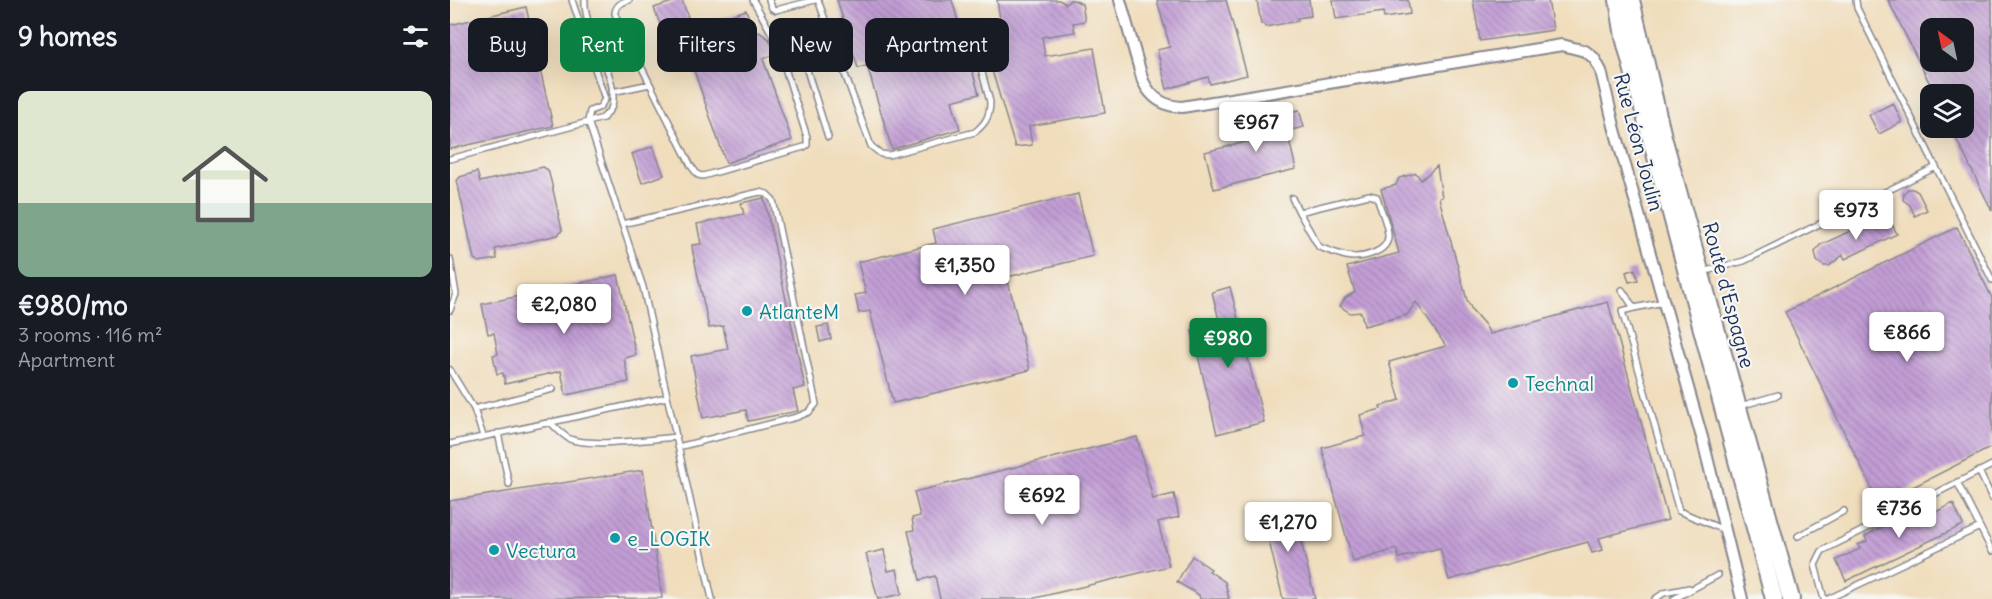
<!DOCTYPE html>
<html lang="en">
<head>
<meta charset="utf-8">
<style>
	:root { --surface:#171b24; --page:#242831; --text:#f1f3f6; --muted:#9ea1a6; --line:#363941; --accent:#0b8043 }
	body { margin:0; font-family:Delius,sans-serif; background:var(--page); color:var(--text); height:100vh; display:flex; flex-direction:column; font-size:22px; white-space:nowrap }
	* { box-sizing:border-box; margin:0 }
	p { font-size:20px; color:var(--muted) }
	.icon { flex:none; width:33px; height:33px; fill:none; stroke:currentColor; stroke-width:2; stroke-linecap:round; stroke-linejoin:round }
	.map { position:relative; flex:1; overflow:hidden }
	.sheet { display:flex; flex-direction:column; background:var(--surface); width:450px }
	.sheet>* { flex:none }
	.hud { position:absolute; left:18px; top:18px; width:570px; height:54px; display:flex; gap:12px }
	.needle { width:39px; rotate:327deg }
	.fabs { position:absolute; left:1470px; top:18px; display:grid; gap:12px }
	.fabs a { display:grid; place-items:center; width:54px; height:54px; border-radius:12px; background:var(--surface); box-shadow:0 6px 24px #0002; font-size:30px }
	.price { position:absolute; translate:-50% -51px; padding:0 14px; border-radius:6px; background:#fff; color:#222; font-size:20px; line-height:39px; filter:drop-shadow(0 2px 3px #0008) }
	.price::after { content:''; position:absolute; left:50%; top:36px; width:18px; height:14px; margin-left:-9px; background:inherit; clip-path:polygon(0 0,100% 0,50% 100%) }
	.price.current { background:var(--accent); color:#fff }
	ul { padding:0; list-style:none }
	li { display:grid; align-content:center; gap:12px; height:318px; padding:0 18px }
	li+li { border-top:2px solid var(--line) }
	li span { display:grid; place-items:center; height:186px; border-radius:12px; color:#555 }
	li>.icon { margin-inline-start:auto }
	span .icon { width:108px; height:108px; fill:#fffc; stroke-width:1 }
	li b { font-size:26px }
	h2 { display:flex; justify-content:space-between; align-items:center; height:72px; padding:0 18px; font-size:26px }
	.pill { padding:0 21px; border-radius:12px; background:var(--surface); box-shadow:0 6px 24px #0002; font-size:21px; line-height:54px }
	.pill.current { background:var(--accent); color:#fff }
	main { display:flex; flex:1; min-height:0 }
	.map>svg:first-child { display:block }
</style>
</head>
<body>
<main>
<section class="sheet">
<h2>9 homes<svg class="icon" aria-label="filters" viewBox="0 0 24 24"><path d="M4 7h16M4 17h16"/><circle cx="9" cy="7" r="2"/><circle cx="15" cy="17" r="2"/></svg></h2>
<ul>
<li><span style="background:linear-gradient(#dfe7d0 60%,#7fa58c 0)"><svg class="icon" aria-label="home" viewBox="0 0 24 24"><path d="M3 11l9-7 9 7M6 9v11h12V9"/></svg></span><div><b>€980/mo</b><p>3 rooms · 116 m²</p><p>Apartment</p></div></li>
</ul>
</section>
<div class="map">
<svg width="1542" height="599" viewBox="0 0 1542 599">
	<defs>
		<pattern id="building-back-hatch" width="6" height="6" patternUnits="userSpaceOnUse" patternTransform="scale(1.5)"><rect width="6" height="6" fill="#c39ed5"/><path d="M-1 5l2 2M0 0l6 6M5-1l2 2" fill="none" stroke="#9e81b0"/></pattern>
	</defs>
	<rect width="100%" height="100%" fill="#f6f6f2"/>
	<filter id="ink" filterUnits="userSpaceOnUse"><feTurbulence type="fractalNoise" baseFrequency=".0167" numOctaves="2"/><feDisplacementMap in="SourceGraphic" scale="12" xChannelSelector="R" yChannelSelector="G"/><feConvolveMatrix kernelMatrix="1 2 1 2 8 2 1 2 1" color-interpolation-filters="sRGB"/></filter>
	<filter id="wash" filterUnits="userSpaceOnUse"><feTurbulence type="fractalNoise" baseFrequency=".008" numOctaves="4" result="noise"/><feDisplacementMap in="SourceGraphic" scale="24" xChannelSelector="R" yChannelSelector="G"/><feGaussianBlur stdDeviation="1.35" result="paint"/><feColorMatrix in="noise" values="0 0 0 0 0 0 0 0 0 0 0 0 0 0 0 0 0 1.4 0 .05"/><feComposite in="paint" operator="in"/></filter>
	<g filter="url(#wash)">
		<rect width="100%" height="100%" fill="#f0ddbc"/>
		<g id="blocks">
			<path fill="url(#building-back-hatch)" fill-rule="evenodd" d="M228,0h4l10,29 54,-19 9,24 4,-2 10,7 3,6 3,9 -12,5 29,81 -66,23 -46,-133 -16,5 -10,-27z
				M387,0h115l27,94 -27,7 8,28 -68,20 -25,-83 -9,2z
				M547,0h62l7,4 4,-4h4l8,4 3,17 -12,2 2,9 -33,5 3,19 49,-8 11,65 -76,13 3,19 -17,2 -30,-100 19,-3z
				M707,0h69l21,75 -37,9 -2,-7 -41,12 -10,-39 13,-3z
				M807,0h52l2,16 -14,2 1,3 -33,6 -1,-3h-3z
				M883,0h75l2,14 -26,4 -1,-6 -47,7z
				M1023,0h75l5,30 -73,11z
				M1438,0h104v211l-41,-83h13v-34h-29zM1480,28h34v34h-34z
				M76,7l27,119 -103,23v-124z
				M1443,103l9,19 -23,12 -10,-19z
				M849,110l5,17 -17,4 9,38 -82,20 -9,-37 57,-14 -5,-18z
				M203,146l11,29 -22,8 -10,-29z
				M987,166l5,31 -3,1 28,102 5,10 13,15 5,9 118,-32 60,218 -69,18 4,12 -11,3 -4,-11 -139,38 -9,-32 -41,10 -3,-9 -43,13 -31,-114 43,-12 -5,-21 21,-6 -1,-3 20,-6 -11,-38 57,-16 -30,-44 -9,13 -43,11 -3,-14 -11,1 -10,-7 5,-8 10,-6 -8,-25 52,-14 -18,-64 15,-4 3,-7 17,-5 5,7z
				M93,167l5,3 3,11 11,49 -4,5 -63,14 2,10 -18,3 -5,-3 -17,-78 3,-4 17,-5 3,10z
				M1458,189h5l5,3 9,18 -12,6 -5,-11 -7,-5 1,-7z
				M628,194l15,62 -86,21 23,93 -137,33 -23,-92 -11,2 -4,-18 11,-2 -8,-31 78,-19 -3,-14z
				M314,198l41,189 -12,3 5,21 -50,10 -2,-11 -43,8 -12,-62 37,-7 -5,-23 -14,2 -16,-75 -1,-8 9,-1 -4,-20 47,-10 -3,-11z
				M1437,214l10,20 -52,25 -2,-4 -14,11h-5l-7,-5 -2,-9 5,-7z
				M1507,227l35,71v149l-89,45 4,11 -16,8 -5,-11 -7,3 -94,-191z
				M1185,269l3,11 -9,2 -3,-10z
				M168,275l18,80 -12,3 5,24 -63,13 -5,-24 -56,13 -2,-11 -6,1 -4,-19 5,-1 -4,-21 -6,1 -6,-30z
				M780,287l34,135 -47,12 -25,-103 28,-7 -8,-32z
				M378,325l3,14 -11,3 -3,-15z
				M687,437l16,62 21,-5 5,23 -21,5 11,44 -138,33h-91l-5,-23 -15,4 -12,-49 6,-1 -2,-12 8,-2 -6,-24z
				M193,470l19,128 -212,1v-98z
				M1503,503l10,22 -117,56 -10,-21 24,-11 -2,-4 9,-4 -2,-5 45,-24 1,1 17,-8 4,9z
				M842,504l23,95h-32l-21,-87z
				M434,550l4,21 9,-2 5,25 -24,5 -12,-45z
				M742,556l19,13 -2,2 16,11 4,17h-29l-1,-4 -22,-13z"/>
		</g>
	</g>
	<g filter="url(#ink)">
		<use href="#blocks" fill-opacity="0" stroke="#86868d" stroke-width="1.5"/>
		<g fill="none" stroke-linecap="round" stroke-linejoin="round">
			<g stroke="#86868d" stroke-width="8">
				<path id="service" d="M122,0l33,99 -5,8 -10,4 -2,10 55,166 69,312
					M179,0c-7,2 -14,5 -14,14l76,152 7,9 5,1 101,-29 3,-2v-8l-30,-94 -24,-43
					M319,0l3,8 4,2 39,-10
					M368,0l53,146 10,8 8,1 86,-23c11,-9 15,-16 15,-30l-20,-74
					M1406,0l1,8 135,272
					M376,22l-27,10 -3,3 32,102
					M162,92l38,-8
					M0,159l153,-41c3,-4 8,-8 9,-12 8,-29 -29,-75 -27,-106
					M842,198l7,14 20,35c9,3 18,7 27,9 14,3 44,-3 42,-22 -1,-12 -8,-25 -11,-37l-8,-2 -70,17
					M172,224l138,-32 7,2 6,6 43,204 -7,8 -12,5 -119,30
					M0,259l6,35 -6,16
					M1252,272l42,-11 192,-94
					M1172,290l12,18 30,-6
					M1184,308l-12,3 57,200 45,19
					M0,370l24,39 9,27
					M1290,406l38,-11
					M24,409l79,-20
					M100,422c5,5 11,12 18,16 17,10 86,1 108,-1
					M48,433l11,51
					M0,444l217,-47
					M1529,471l13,27
					M1507,482l35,69
					M1348,536l46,-25
					M1205,599l9,-6 25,-5
					M1224,599l44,-24
					M1374,599l-9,-34 7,-14 170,-86
					M1378,599l152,-72"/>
			</g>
			<g stroke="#86868d" stroke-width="14">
				<path id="minor" d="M670,0l23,81c8,17 20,25 39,26l380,-62 23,6 9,7 7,13 13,55 89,315 39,158"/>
			</g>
			<g stroke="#86868d" stroke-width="20">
				<path id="primary" d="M1168,0l6,37 150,562
					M1181,0l32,137 128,462"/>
			</g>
			<use href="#service" stroke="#fff" stroke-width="5"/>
			<use href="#minor" stroke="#fff" stroke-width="10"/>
			<use href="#primary" stroke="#fff" stroke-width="16"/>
		</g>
	</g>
	<g fill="#0f9aa8" stroke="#f6f6f2" stroke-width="2">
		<circle cx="297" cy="311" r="6"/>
		<circle cx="1063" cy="383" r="6"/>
		<circle cx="165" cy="538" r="6"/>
		<circle cx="44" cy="550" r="6"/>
	</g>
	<g text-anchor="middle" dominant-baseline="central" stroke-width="4.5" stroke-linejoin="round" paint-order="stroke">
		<g font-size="20" fill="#1b2f5e" stroke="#f6f6f2">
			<text transform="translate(1189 142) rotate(75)">Rue Léon Joulin</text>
			<text transform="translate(1279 295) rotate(75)">Route d'Espagne</text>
		</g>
		<g font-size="20" fill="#0d838f" stroke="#f6f6f2" text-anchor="start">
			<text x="309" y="311">AtlanteM</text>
			<text x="1075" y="383">Technal</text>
			<text x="177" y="538">e_LOGIK</text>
			<text x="56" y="550">Vectura</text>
		</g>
	</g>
</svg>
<div class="fabs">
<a><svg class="needle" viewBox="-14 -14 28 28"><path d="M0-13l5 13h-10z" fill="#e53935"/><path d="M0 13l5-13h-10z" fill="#9ea1a6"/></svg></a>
<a><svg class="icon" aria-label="layers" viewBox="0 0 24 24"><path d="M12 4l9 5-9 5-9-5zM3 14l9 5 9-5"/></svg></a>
</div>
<b class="price" style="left:806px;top:153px">€967</b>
<b class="price" style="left:1406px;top:241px">€973</b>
<b class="price" style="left:515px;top:296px">€1,350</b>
<b class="price" style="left:114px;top:335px">€2,080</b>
<b class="price" style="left:1457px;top:363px">€866</b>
<b class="price current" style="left:778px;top:369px">€980</b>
<b class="price" style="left:592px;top:526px">€692</b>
<b class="price" style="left:1449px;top:539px">€736</b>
<b class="price" style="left:838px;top:553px">€1,270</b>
<div class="hud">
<a class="pill">Buy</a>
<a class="pill current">Rent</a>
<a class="pill">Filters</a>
<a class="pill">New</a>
<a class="pill">Apartment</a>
</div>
</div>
</main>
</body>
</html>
